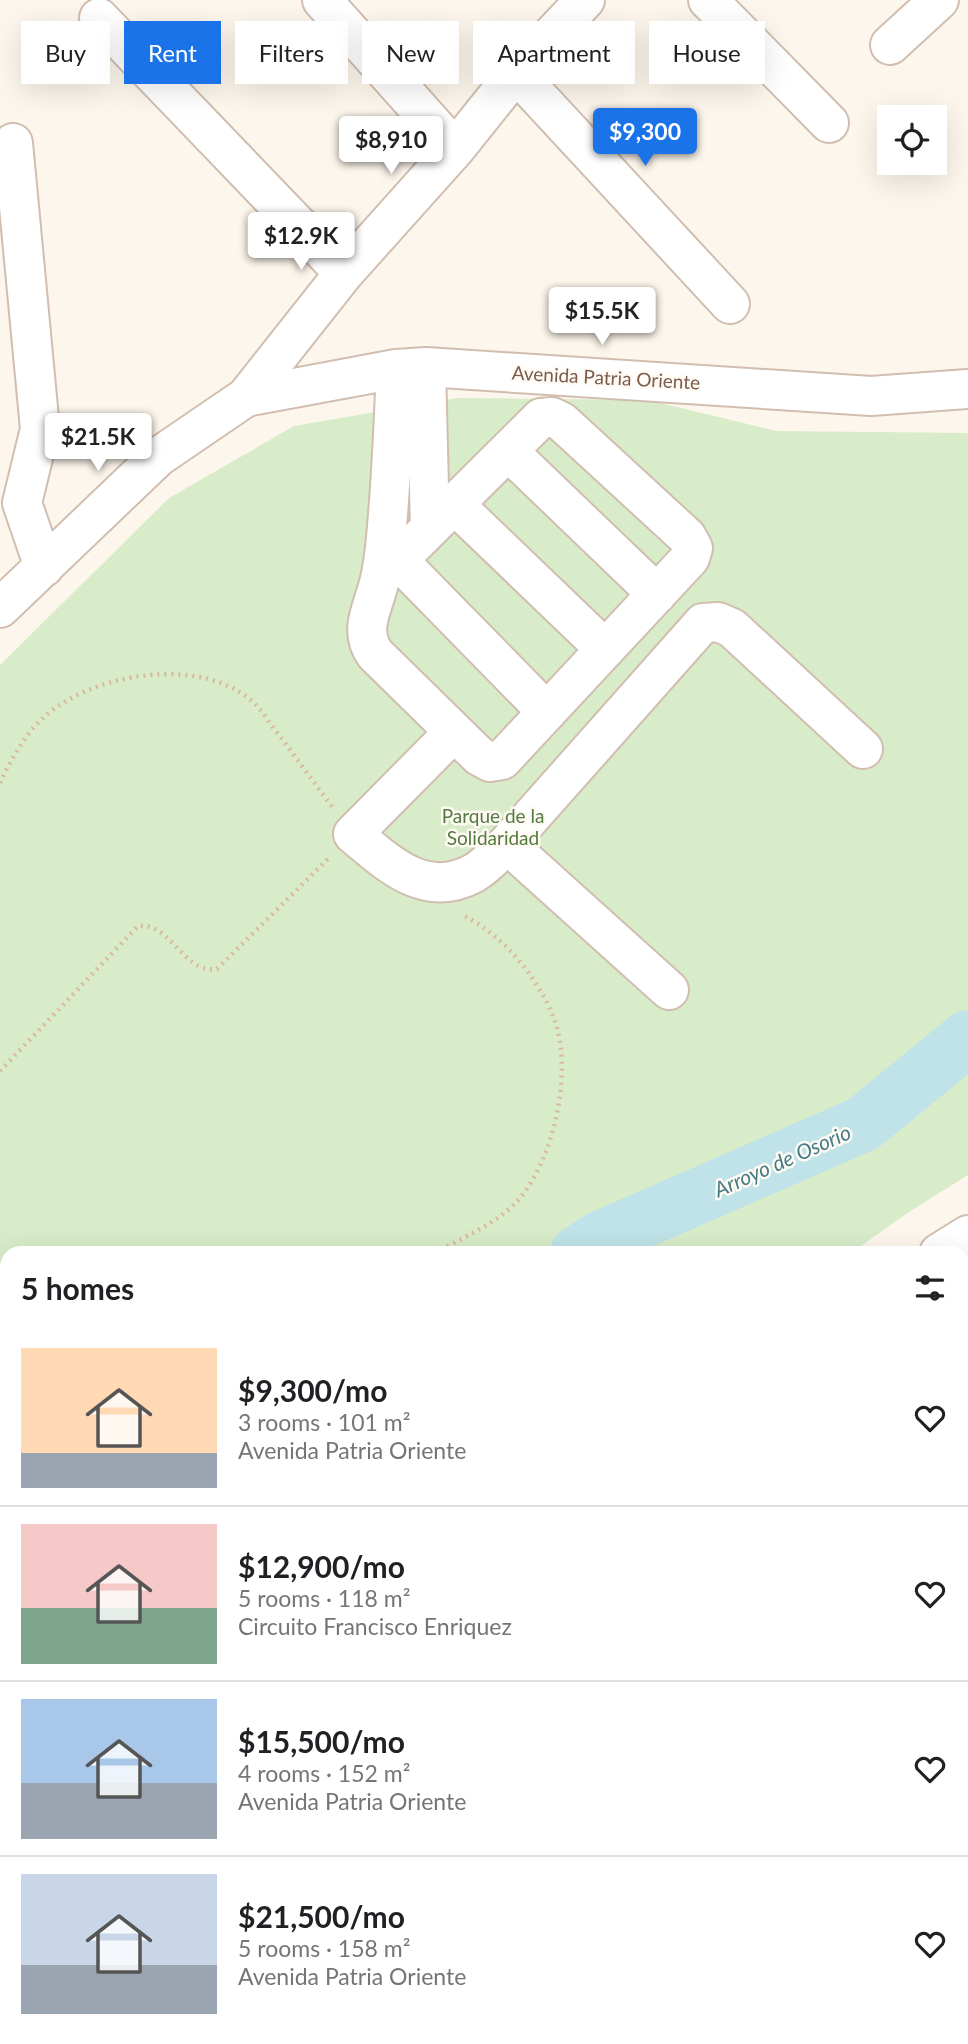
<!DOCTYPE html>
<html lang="en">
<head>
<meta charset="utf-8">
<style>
	:root { --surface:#fff; --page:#f6f6f6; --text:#202124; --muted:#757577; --line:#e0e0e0; --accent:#1a73e8 }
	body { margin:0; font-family:Lato,sans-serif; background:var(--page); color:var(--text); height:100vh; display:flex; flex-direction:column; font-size:26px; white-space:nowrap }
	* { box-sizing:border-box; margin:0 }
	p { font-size:23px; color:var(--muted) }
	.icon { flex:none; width:38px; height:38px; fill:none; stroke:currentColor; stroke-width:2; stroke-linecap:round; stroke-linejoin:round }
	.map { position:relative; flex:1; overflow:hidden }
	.side { position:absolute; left:0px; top:1246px; width:970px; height:798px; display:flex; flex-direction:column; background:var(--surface); border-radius:21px 21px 0 0; box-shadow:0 7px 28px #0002 }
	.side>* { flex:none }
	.top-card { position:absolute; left:21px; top:21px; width:928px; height:63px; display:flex; gap:14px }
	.buttons { position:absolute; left:877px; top:105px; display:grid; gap:14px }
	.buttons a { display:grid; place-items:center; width:70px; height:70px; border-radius:0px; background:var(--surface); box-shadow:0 7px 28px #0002; font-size:35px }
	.price { position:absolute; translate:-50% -60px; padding:0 16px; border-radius:7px; background:#fff; color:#222; font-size:23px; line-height:46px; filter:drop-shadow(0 2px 4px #0008) }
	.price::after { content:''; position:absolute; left:50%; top:42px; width:21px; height:16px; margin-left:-10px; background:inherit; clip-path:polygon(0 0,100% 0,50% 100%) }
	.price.current { background:var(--accent); color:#fff }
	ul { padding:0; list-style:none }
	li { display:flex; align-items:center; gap:21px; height:175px; padding:0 21px }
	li+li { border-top:2px solid var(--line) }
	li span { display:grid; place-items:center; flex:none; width:196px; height:140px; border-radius:0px; color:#555 }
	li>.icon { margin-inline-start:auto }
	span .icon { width:84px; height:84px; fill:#fffc; stroke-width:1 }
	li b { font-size:30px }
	h2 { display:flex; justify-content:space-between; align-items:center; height:84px; padding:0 21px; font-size:30px }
	.chip { padding:0 24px; border-radius:0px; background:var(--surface); box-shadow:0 7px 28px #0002; font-size:24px; line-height:63px }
	.chip.current { background:var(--accent); color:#fff }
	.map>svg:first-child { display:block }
</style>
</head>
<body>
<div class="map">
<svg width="968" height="2044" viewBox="0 0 968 2044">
	<rect width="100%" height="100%" fill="#fdf6ec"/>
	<path fill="#d8ecc9" d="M458,398l190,2 129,31 191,2v742l-62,39 -55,39h-844v548l-7,7v-1143l169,-167 125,-72z"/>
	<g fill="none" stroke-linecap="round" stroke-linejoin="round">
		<path stroke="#bfe3e8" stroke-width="56" d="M578,1253l22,-14 263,-115 105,-86
			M0,1637l7,-3"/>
		<g stroke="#d1beb0" stroke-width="42">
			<path id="minor" d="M322,0l133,149
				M708,0l121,123
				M99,18l245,255
				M890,45l49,-45
				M516,73l214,231
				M13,143l27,286 -18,74 22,64
				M426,367l4,161
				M246,397l150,-28 30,-2 445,29 97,-7
				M508,451l149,143
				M454,504l151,145
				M398,560l149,152
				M381,577l160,-159 11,-1 10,5 125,115 6,11 -3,10 -188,202 -12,2 -11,-6 -104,-102c-17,-24 -2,-46 4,-71 6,-23 7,-46 9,-69 4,-49 6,-97 8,-145
				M0,608l158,-151 88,-60 98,-124 111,-124 61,-76 69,-73
				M454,732l-101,102c35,29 72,66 121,39 12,-7 23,-19 33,-29l196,-221 15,-1 14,6 131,121
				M507,844l162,146
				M939,1253l29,-18
				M962,1582l6,-2
				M0,1879l7,-8
				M0,1914l7,7
				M130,2037l7,7
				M463,2037l7,7
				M918,2037l8,7
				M706,2044l4,-7"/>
		</g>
		<path stroke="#d9b8a5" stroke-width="4.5" stroke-dasharray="2 5" stroke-linecap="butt" d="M0,783c11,-23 24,-48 44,-66 50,-45 161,-63 212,-12 10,10 17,24 26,34 17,23 34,46 51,69
			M0,1071l138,-145c32,-5 45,48 79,43l113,-112
			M435,1253c28,-16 63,-29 85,-55 35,-42 54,-130 33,-182 -16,-40 -52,-83 -91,-101
			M0,1728l7,-3"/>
		<use href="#minor" stroke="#fff" stroke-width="38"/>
	</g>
	<g text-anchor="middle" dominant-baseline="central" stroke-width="5" stroke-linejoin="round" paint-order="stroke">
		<g font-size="19" fill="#7a5c4d" stroke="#fffaf3">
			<text transform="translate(606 377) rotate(3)">Avenida Patria Oriente</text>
		</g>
		<g font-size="19" fill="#537a41" stroke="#fffaf3">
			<text x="493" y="815">Parque de la<tspan x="493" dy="22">Solidaridad</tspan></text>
		</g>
		<g font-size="21" font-style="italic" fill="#437c86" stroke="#fffaf3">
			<text transform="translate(782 1160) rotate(-24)">Arroyo de Osorio</text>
		</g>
	</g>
</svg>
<div class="buttons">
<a><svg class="icon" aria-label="locate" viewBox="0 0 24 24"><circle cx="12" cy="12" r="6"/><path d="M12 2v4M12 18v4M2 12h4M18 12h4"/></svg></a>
</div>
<b class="price current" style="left:645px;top:168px">$9,300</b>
<b class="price" style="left:391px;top:176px">$8,910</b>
<b class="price" style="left:301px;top:272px">$12.9K</b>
<b class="price" style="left:602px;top:347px">$15.5K</b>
<b class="price" style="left:98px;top:473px">$21.5K</b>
<div class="top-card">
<a class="chip">Buy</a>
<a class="chip current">Rent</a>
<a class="chip">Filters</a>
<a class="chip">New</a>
<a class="chip">Apartment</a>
<a class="chip">House</a>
</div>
<section class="side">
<h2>5 homes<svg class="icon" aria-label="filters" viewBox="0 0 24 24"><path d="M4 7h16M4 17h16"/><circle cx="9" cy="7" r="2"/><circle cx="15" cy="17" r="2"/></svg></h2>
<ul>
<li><span style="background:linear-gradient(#ffd9b3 75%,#9aa5b1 0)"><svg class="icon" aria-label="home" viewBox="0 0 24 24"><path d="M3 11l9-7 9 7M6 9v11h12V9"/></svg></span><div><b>$9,300/mo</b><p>3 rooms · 101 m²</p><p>Avenida Patria Oriente</p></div><svg class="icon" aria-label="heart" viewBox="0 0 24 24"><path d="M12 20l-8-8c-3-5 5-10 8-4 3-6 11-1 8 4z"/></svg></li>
<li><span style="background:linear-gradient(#f6c9c9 60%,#7fa58c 0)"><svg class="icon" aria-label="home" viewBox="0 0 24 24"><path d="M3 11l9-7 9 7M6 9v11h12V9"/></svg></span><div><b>$12,900/mo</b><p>5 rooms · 118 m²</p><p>Circuito Francisco Enriquez</p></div><svg class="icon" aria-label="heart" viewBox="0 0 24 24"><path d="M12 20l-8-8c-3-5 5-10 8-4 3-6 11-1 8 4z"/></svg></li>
<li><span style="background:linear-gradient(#a9c7e8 60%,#9aa5b1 0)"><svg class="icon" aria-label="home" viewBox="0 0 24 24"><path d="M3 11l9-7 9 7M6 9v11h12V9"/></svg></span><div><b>$15,500/mo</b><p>4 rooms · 152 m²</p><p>Avenida Patria Oriente</p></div><svg class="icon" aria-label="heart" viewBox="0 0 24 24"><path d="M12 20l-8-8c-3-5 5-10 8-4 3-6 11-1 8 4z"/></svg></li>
<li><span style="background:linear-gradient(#c9d6e8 65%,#9aa5b1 0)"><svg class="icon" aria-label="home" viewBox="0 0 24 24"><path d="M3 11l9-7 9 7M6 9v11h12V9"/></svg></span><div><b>$21,500/mo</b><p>5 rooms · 158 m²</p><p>Avenida Patria Oriente</p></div><svg class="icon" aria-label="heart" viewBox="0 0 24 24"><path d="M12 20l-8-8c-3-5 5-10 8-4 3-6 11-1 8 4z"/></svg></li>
</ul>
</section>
</div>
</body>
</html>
